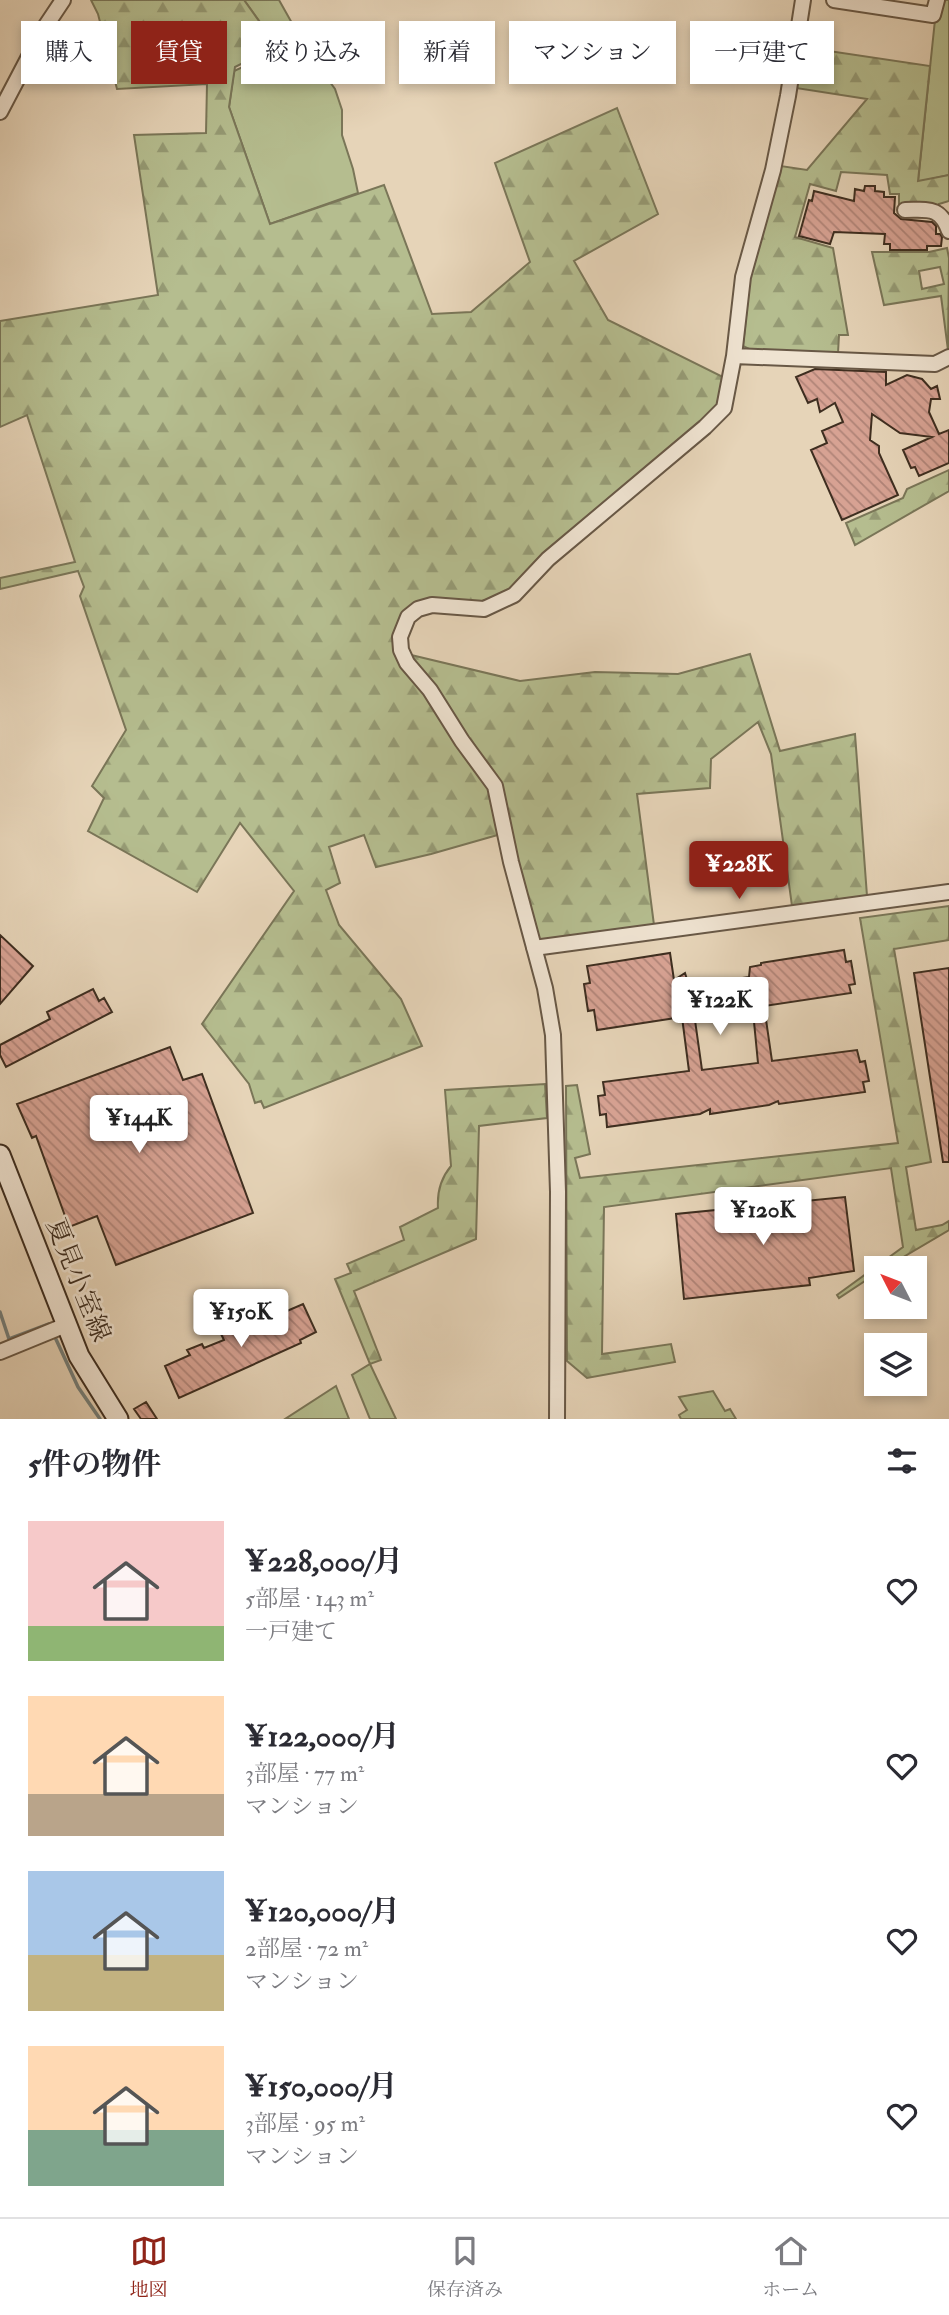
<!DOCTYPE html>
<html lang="ja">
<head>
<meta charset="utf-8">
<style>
	:root { --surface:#fff; --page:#f7f7f7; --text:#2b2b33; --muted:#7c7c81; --line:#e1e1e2; --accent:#8f2418 }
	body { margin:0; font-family:"IM FELL Double Pica","Noto Serif JP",serif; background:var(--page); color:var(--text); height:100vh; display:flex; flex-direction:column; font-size:26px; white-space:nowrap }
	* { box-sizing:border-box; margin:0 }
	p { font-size:23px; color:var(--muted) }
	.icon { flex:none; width:38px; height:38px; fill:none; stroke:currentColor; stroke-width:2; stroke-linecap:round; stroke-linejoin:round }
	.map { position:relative; height:1419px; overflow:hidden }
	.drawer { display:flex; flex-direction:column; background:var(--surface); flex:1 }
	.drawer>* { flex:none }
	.banner { position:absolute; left:21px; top:21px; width:908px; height:63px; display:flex; gap:14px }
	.needle { width:46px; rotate:312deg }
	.fabs { position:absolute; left:864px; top:1256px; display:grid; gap:14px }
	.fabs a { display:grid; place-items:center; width:63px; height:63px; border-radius:0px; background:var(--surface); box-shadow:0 4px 10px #0003; font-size:35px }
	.price { position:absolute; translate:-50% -60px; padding:0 16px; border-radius:7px; background:#fff; color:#222; font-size:23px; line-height:46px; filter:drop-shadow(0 2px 4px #0008) }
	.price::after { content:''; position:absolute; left:50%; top:42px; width:21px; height:16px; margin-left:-10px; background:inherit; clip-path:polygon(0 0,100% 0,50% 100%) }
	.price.on { background:var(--accent); color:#fff }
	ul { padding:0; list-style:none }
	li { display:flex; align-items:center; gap:21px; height:175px; padding:0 28px }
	li span { display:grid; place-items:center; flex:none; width:196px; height:140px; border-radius:0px; color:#555 }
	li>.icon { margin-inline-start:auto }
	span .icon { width:84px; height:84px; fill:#fffc; stroke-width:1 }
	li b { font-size:30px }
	h2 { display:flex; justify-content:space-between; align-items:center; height:84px; padding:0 28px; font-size:30px }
	.chip { padding:0 24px; border-radius:0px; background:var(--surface); box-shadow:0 4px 10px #0003; font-size:24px; line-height:63px }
	.chip.on { background:var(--accent); color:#fff }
	.dock { display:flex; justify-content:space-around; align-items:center; height:98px; border-top:2px solid var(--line); background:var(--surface); font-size:19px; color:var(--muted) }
	.dock a { display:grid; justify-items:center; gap:4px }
	.dock .on { color:var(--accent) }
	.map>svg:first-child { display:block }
</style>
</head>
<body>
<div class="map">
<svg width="949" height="1419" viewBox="0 0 949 1419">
	<defs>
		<pattern id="forest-firs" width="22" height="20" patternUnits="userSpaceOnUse" patternTransform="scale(1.75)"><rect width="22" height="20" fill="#b5bd8f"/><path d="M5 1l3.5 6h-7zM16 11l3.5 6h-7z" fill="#959a74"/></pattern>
		<pattern id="building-back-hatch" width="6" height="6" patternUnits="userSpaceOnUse" patternTransform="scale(1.75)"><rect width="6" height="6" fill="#d7a293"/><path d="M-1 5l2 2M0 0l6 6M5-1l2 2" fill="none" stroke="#b08478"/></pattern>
	</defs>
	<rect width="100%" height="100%" fill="#e6d4b8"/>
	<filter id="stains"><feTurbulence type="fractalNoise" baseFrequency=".00286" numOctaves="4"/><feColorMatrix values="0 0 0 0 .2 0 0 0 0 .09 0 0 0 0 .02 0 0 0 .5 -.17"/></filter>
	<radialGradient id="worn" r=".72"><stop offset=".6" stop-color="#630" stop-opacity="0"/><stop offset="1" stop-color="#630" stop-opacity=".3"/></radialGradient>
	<path fill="#b5bd8f" stroke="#7a7658" stroke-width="2" d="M244,0h35l18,32 -3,6 -17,8z
		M942,0h7v175l-31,7 17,-162z
		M300,41l35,48 7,21v25l11,34 5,24 -88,31 -41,-117 5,-36z
		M370,1364l26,55h-26l-18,-44z
		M336,1386l13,33h-64z
		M713,1391l12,20 5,-2 6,10h-55l-2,-4 8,-5 -8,-13z"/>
	<path fill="url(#forest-firs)" stroke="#7a7658" stroke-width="2" fill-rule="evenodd" d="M91,0h153l33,46 -42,21 -6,40 41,117 114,-39 48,129 39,-2 59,-50 -35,-99 122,-55 41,106 -84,47 34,59 115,57 -7,32 -212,185 -18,9 -83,10 -5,9 -5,18 2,14 7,15 23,24 65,96 11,45 -70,20 -55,13 -12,-32 -35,12 11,36 -14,7 13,35 62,74 21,47 -158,62 -3,-7 -6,2 -6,-19 -47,-60 92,-133 -54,-68 -43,69 -109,-61 16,-33 -12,-12 34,-56 -46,-134 4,-9 -6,-16 -78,18v-11l75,-16 -48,-147 -27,12v-106l158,-26 -24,-160 72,-2 1,-49 -90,5 -19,-75z
		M802,47l128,19 -12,115 31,-6v26l-10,3 1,4 -16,-3 -25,1v-12h-9l-3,-19 -46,-3 -5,19 -26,-7 -15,53 38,11 15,87h-9l-1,18 -87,-3 -8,-4 7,-68 31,-112 26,4 60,-71 -71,-11z
		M947,248l2,10 -1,92 -7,-54 -57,9 -12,-53h57zM940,267l4,17 -22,5 -3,-18z
		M949,470v21l-94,54 -9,-22 57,-25 4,-9z
		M407,654l113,27 75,-9 83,2 72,-20 30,97 75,-17 12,162 -75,10 -21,-152 -13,-32 -47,37 -1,29 -73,6 17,131 -113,16 -5,-4 -35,-149z
		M949,906v34l-55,9 37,213 -25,5 10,63 26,-5 7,-4v9l-66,39h-6v4l-38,25 -2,-3 66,-48 -12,-79 -287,39 -2,147 69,-10 4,18 -88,16 -20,-17 -1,-275 11,-1 13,69 -15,4 5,20 318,-35 -38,-225z
		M545,1084l2,34 -68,8 -3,113 -122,52 27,69 -11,4 -35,-85 16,-6 -4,-9 57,-24 -4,-13 38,-19c-1,-15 3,-30 13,-42l-6,-76z"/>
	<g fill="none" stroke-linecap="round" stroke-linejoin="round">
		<path stroke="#75807c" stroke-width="3.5" d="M0,1312l9,27 40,-15 2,4
			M54,1335l24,52 22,32"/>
	</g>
	<path fill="url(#building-back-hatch)" stroke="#3e2e20" stroke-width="2" fill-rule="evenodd" d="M865,186h10v5l9,1v5h11l-1,16 7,6 31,3 4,4v8h4l2,3 -1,9h-14v4h-37v-6h-6l1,-10 -51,-2 -4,12 -31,-8 10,-36 3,1 2,-10 40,10 1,-12 9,2z
		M815,369l71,3v13l21,-10 15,4 9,10 6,-3 3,13h-9l-2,13 10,22 10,-4v33l-30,13 -4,-9 -4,1 -8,-18 29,-13 -32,-4 -28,-19 -2,26 9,6v7l19,42 -56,25 -31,-70 16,-7 -5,-12 21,-9 -8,-19 -15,9 -3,-13 -9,4 -12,-26z
		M0,935l33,31 -33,38z
		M844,950l2,12 5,-1 4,23 -6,1 2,8 -87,13 8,55 85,-11 3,12 5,-1 4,20 -6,1 2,10 -86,12 -1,-3 -9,4 -59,9v-5l-10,5 -93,13 -1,-13 -6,1 -2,-19 7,-1 -2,-13 86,-11 -7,-54 -85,13 -3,-20 -6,1 -4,-27 6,-1 -3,-17 83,-13 4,27 11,-7 4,13 60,-9 1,-10 11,-2v-2zM751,991l7,72 -56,7 -10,-71z
		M949,968v194h-6l-29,-189z
		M93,989l6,12 5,-3 8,14 -106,55 -6,-12v-10l50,-26 -3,-7z
		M170,1047l13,33 19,-6 51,139 -137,52 -19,-49 -28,11 -33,-91 -4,2 -15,-34z
		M845,1197l9,74 -45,7 1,7 -126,14 -8,-85z
		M303,1304l13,28 -16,8 1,3 -122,55 -14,-32 25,-11 -3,-5 15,-6 2,4 20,-8 -3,-6 62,-27 4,4z
		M146,1402l11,17h-16l-7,-10z"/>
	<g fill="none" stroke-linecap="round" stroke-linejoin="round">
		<g stroke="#685846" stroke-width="18">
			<path id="street" d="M834,0l99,15 4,-15
				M0,112l43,-82 20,-30
				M905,210c23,0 35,-4 44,21
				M734,356l201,8 14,-7
				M534,948l415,-56
				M0,1352l66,-27
				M557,1419l1,-227 -5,-157 -8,-47 -34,-126 -16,-76 -33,-45 -32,-51 -23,-27 -6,-13 -1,-13 8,-20 10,-8 14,-4 52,4 30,-14 34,-36 157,-132 19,-19 10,-52 9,-79 30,-107 15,-74 15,-96"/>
		</g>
		<g stroke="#3e2e20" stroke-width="23">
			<path id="secondary" d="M0,1155l79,201 39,63"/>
		</g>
		<use href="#street" stroke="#efe3d1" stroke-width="14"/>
		<use href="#secondary" stroke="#efe3d1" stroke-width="19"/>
	</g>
	<g text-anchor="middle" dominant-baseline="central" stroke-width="5" stroke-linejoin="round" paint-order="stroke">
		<g font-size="26" fill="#3e2e20" stroke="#efe3d1">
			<text transform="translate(78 1280) rotate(68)">夏見小室線</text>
		</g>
	</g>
	<rect width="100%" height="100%" filter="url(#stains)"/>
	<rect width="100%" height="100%" fill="url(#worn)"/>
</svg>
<div class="fabs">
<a><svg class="needle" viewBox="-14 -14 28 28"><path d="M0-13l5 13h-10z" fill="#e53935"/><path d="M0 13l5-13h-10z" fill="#7c7c81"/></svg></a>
<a><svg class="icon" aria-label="layers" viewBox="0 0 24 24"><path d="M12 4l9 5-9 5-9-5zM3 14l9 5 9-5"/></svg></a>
</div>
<b class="price on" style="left:739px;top:901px">¥228K</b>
<b class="price" style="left:720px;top:1037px">¥122K</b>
<b class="price" style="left:139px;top:1155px">¥144K</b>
<b class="price" style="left:763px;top:1247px">¥120K</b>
<b class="price" style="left:241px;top:1349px">¥150K</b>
<div class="banner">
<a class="chip">購入</a>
<a class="chip on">賃貸</a>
<a class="chip">絞り込み</a>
<a class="chip">新着</a>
<a class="chip">マンション</a>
<a class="chip">一戸建て</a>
</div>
</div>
<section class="drawer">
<h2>5件の物件<svg class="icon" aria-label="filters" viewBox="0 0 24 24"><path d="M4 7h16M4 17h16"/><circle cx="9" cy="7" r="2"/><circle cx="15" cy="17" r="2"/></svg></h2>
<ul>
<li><span style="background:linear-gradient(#f6c9c9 75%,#8fb573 0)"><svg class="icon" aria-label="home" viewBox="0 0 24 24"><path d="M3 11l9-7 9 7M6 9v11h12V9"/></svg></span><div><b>¥228,000/月</b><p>5部屋 · 143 m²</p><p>一戸建て</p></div><svg class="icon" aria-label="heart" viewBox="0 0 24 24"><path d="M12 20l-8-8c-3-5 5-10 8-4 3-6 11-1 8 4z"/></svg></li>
<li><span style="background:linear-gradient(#ffd9b3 70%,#b9a48a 0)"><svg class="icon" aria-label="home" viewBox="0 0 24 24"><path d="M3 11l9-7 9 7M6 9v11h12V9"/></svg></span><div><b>¥122,000/月</b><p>3部屋 · 77 m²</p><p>マンション</p></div><svg class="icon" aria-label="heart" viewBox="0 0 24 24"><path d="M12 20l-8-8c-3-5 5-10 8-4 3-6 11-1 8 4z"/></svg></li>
<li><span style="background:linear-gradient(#a9c7e8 60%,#c2b280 0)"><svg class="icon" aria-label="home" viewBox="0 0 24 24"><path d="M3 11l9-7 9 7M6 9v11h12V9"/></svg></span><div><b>¥120,000/月</b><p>2部屋 · 72 m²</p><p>マンション</p></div><svg class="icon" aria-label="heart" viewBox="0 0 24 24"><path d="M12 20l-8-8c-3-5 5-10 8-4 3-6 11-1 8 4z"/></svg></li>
<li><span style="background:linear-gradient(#ffd9b3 60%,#7fa58c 0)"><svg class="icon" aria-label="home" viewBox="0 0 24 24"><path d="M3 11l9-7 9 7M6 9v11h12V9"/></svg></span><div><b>¥150,000/月</b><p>3部屋 · 95 m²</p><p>マンション</p></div><svg class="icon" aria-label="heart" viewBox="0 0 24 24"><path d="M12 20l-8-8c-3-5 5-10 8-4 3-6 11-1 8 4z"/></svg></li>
</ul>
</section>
<nav class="dock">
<a class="on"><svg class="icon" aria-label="map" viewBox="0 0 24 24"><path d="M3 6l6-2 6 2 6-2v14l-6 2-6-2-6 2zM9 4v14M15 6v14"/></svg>地図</a>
<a><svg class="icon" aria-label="saved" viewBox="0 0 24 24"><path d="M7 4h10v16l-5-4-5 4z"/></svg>保存済み</a>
<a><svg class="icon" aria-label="home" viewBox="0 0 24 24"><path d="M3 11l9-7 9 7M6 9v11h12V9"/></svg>ホーム</a>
</nav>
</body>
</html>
